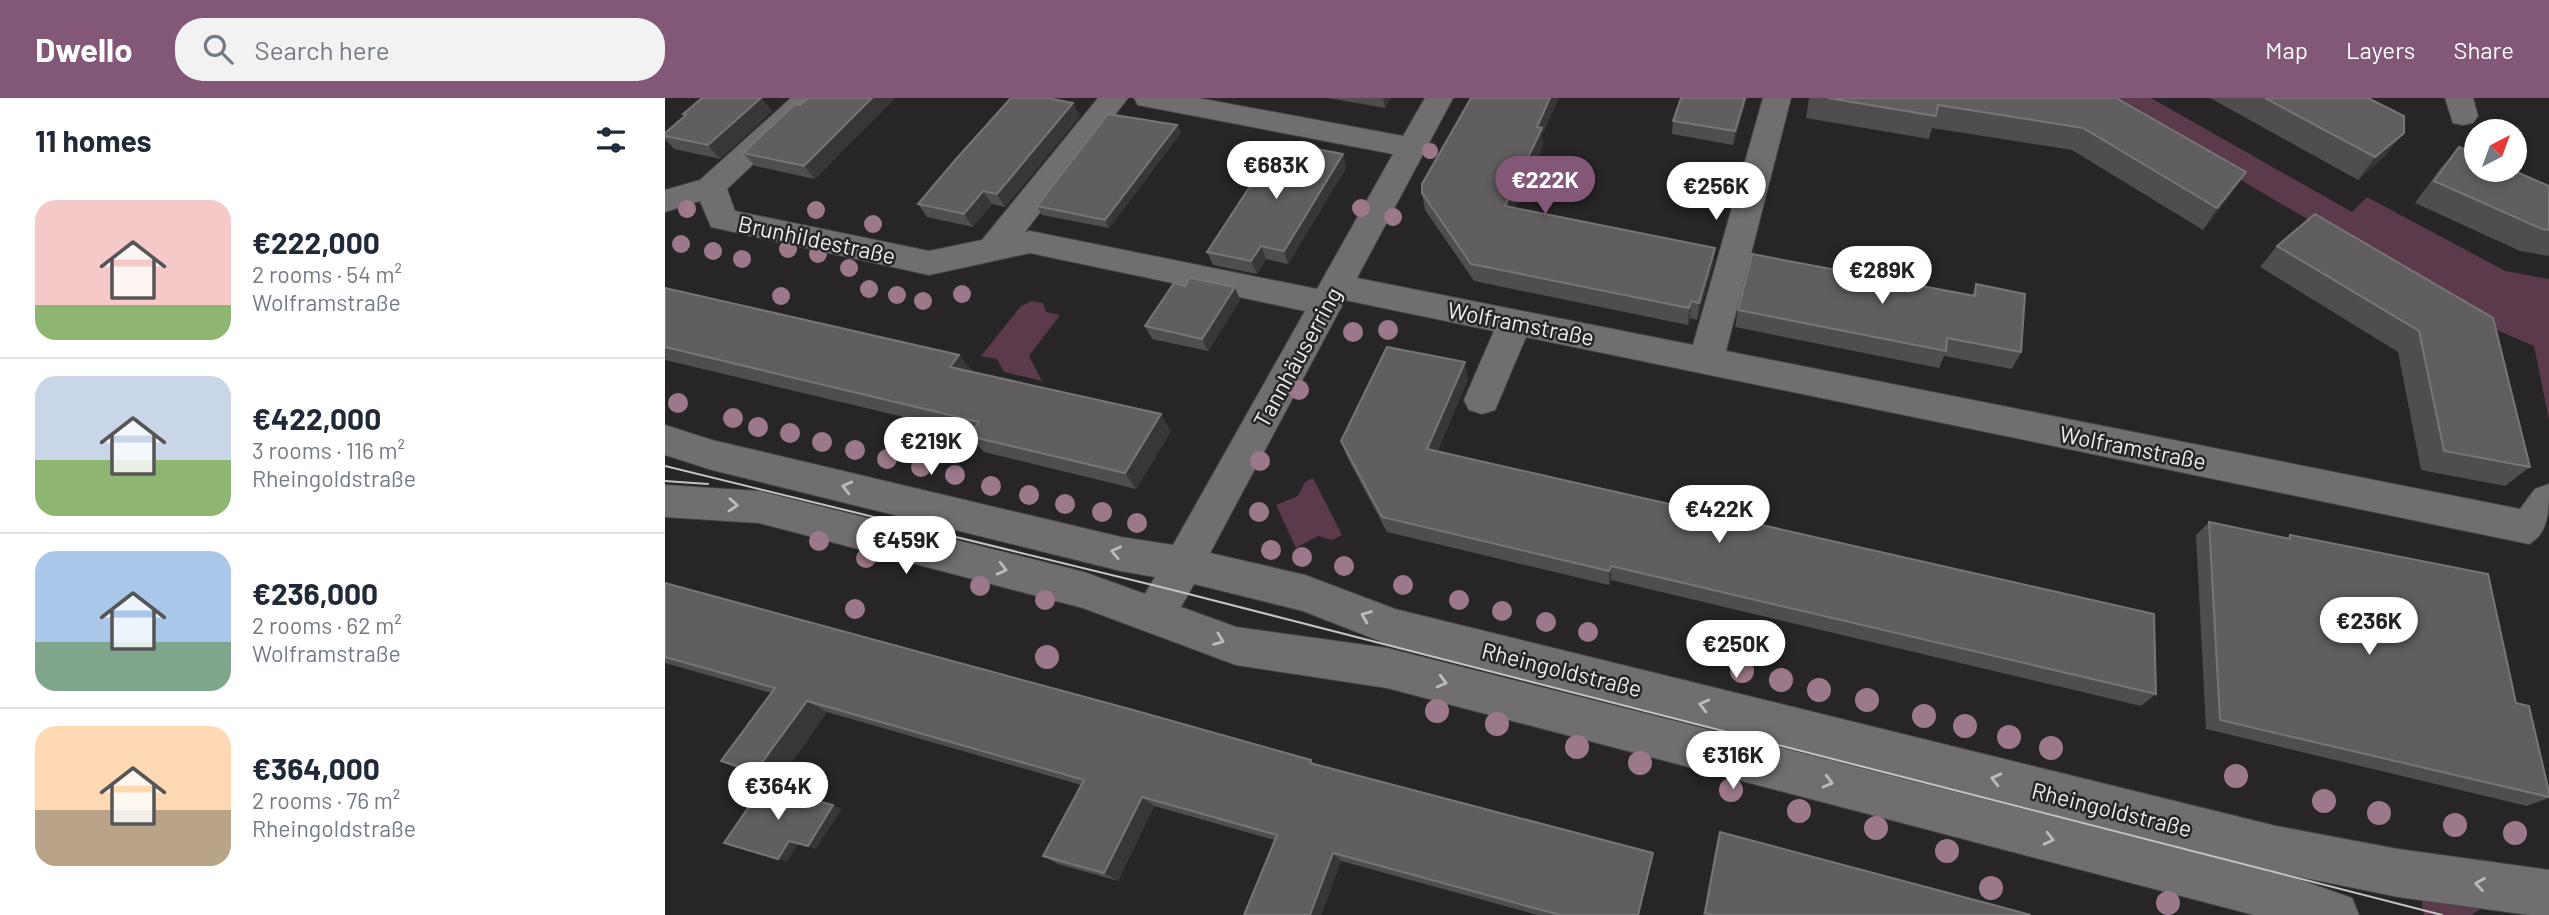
<!DOCTYPE html>
<html lang="en">
<head>
<meta charset="utf-8">
<style>
	:root { --surface:#fff; --page:#f2f2f3; --text:#1f2937; --muted:#747a83; --line:#e0e1e3; --accent:#825778 }
	body { margin:0; font-family:Barlow,sans-serif; background:var(--page); color:var(--text); height:100vh; display:flex; flex-direction:column; font-size:26px; white-space:nowrap }
	* { box-sizing:border-box; margin:0 }
	p { font-size:23px; color:var(--muted) }
	.icon { flex:none; width:38px; height:38px; fill:none; stroke:currentColor; stroke-width:2; stroke-linecap:round; stroke-linejoin:round }
	.map { position:relative; flex:1; overflow:hidden }
	.panel { display:flex; flex-direction:column; background:var(--surface); width:665px }
	.panel>* { flex:none }
	.needle { width:46px; rotate:41deg }
	.controls { position:absolute; left:1799px; top:21px; display:grid; gap:14px }
	.controls a { display:grid; place-items:center; width:63px; height:63px; border-radius:50%; background:var(--surface); box-shadow:0 4px 10px #0003; font-size:35px }
	.price { position:absolute; translate:-50% -60px; padding:0 16px; border-radius:24px; background:#fff; color:#222; font-size:23px; line-height:46px; filter:drop-shadow(0 2px 4px #0008) }
	.price::after { content:''; position:absolute; left:50%; top:42px; width:21px; height:16px; margin-left:-10px; background:inherit; clip-path:polygon(0 0,100% 0,50% 100%) }
	.price.current { background:var(--accent); color:#fff }
	ul { padding:0; list-style:none }
	li { display:flex; align-items:center; gap:21px; height:175px; padding:0 35px }
	li+li { border-top:2px solid var(--line) }
	li span { display:grid; place-items:center; flex:none; width:196px; height:140px; border-radius:21px; color:#555 }
	li>.icon { margin-inline-start:auto }
	span .icon { width:84px; height:84px; fill:#fffc; stroke-width:1 }
	li b { font-size:30px }
	h2 { display:flex; justify-content:space-between; align-items:center; height:84px; padding:0 35px; font-size:30px }
	header { display:flex; align-items:center; gap:42px; box-sizing:border-box; height:98px; padding:0 35px; background:var(--accent); color:#fff }
	header strong { font-size:33px }
	nav { display:flex; gap:38px; margin-inline-start:auto; font-size:24px }
	.search { width:490px; height:63px; background:var(--page); display:flex; align-items:center; gap:18px; box-sizing:border-box; padding:0 24px; border-radius:28px; color:var(--muted); font-size:26px }
	main { display:flex; flex:1; min-height:0 }
	.map>svg:first-child { display:block }
</style>
</head>
<body>
<header>
<strong>Dwello</strong>
<div class="search"><svg class="icon" aria-label="search" viewBox="0 0 24 24"><circle cx="10" cy="10" r="6"/><path d="M15 15l6 6"/></svg>Search here</div>
<nav><a>Map</a><a>Layers</a><a>Share</a></nav>
</header>
<main>
<section class="panel">
<h2>11 homes<svg class="icon" aria-label="filters" viewBox="0 0 24 24"><path d="M4 7h16M4 17h16"/><circle cx="9" cy="7" r="2"/><circle cx="15" cy="17" r="2"/></svg></h2>
<ul>
<li><span style="background:linear-gradient(#f6c9c9 75%,#8fb573 0)"><svg class="icon" aria-label="home" viewBox="0 0 24 24"><path d="M3 11l9-7 9 7M6 9v11h12V9"/></svg></span><div><b>€222,000</b><p>2 rooms · 54 m²</p><p>Wolframstraße</p></div></li>
<li><span style="background:linear-gradient(#c9d6e8 60%,#8fb573 0)"><svg class="icon" aria-label="home" viewBox="0 0 24 24"><path d="M3 11l9-7 9 7M6 9v11h12V9"/></svg></span><div><b>€422,000</b><p>3 rooms · 116 m²</p><p>Rheingoldstraße</p></div></li>
<li><span style="background:linear-gradient(#a9c7e8 65%,#7fa58c 0)"><svg class="icon" aria-label="home" viewBox="0 0 24 24"><path d="M3 11l9-7 9 7M6 9v11h12V9"/></svg></span><div><b>€236,000</b><p>2 rooms · 62 m²</p><p>Wolframstraße</p></div></li>
<li><span style="background:linear-gradient(#ffd9b3 60%,#b9a48a 0)"><svg class="icon" aria-label="home" viewBox="0 0 24 24"><path d="M3 11l9-7 9 7M6 9v11h12V9"/></svg></span><div><b>€364,000</b><p>2 rooms · 76 m²</p><p>Rheingoldstraße</p></div></li>
</ul>
</section>
<div class="map">
<svg width="1884" height="817" viewBox="0 0 1884 817">
	<rect width="100%" height="100%" fill="#272526"/>
	<path fill="#5b3a4b" d="M1410,0h76l201,114 15,-15 138,74 44,8v141l-15,-74 -35,-15 -387,-226z
		M367,203l11,2 3,9 14,3 -31,41 13,25 -38,-9 -7,-13 -16,-3 40,-50z
		M648,380l29,57 -10,5 -14,-4 -22,12 -20,-43 22,-9 7,-14z
		M1754,788l69,17 -16,12h-48z"/>
	<g fill="none" stroke-linecap="round" stroke-linejoin="round">
		<g stroke="#464445" stroke-width="2">
			<path id="minor" d="M126,0h32l-96,91 8,22 194,40 53,-11 116,-142h30l-103,134 5,-1 287,58 76,-135 -245,-47 -10,-2 -4,-7h64l205,38 22,-38h28l-96,180 336,67 70,-247h28l-65,253 794,158 15,-20 14,-5c0,26 0,49 -20,60l-1003,-207 -31,73 -13,4 -13,-4 -5,-10 30,-69 -149,-31 -135,253 95,22 90,34 881,217 122,23 151,21v45h-20l-131,-18 -122,-25 -881,-225 -92,-36 -109,-27 -13,23 55,20 151,21 905,229 60,21 7,17h-105l-867,-227 -151,-23 -153,-57 -324,-85 -94,-6v-32l94,6 325,81 61,22 10,-17 -34,-6 -409,-101 -47,-15v-30l47,15 409,97 52,8 132,-234 -275,-58 -101,22 -218,-48 -11,-26 -35,11v-22l35,-10z
				M1780,0h28l5,18 -5,7 -10,2 -10,-2z"/>
		</g>
		<use href="#minor" fill="#716e70" fill-rule="evenodd"/>
		<path stroke="#c5c3c4" stroke-width="2" d="M0,368l504,123 1273,326
			M0,383l43,3"/>
	</g>
	<g fill="#9c798a">
		<circle cx="765" cy="53" r="8"/>
		<circle cx="696" cy="110" r="9"/>
		<circle cx="22" cy="111" r="9"/>
		<circle cx="151" cy="112" r="9"/>
		<circle cx="728" cy="119" r="9"/>
		<circle cx="208" cy="126" r="9"/>
		<circle cx="16" cy="146" r="9"/>
		<circle cx="123" cy="151" r="9"/>
		<circle cx="48" cy="153" r="9"/>
		<circle cx="153" cy="156" r="9"/>
		<circle cx="77" cy="161" r="9"/>
		<circle cx="184" cy="170" r="9"/>
		<circle cx="204" cy="191" r="9"/>
		<circle cx="297" cy="196" r="9"/>
		<circle cx="232" cy="197" r="9"/>
		<circle cx="116" cy="198" r="9"/>
		<circle cx="258" cy="203" r="9"/>
		<circle cx="723" cy="232" r="10"/>
		<circle cx="688" cy="234" r="10"/>
		<circle cx="634" cy="292" r="10"/>
		<circle cx="13" cy="305" r="10"/>
		<circle cx="68" cy="320" r="10"/>
		<circle cx="93" cy="329" r="10"/>
		<circle cx="125" cy="335" r="10"/>
		<circle cx="157" cy="344" r="10"/>
		<circle cx="190" cy="352" r="10"/>
		<circle cx="222" cy="361" r="10"/>
		<circle cx="595" cy="363" r="10"/>
		<circle cx="256" cy="369" r="10"/>
		<circle cx="290" cy="377" r="10"/>
		<circle cx="326" cy="388" r="10"/>
		<circle cx="364" cy="397" r="10"/>
		<circle cx="400" cy="406" r="10"/>
		<circle cx="437" cy="414" r="10"/>
		<circle cx="594" cy="414" r="10"/>
		<circle cx="472" cy="425" r="10"/>
		<circle cx="154" cy="443" r="10"/>
		<circle cx="606" cy="452" r="10"/>
		<circle cx="637" cy="459" r="10"/>
		<circle cx="201" cy="460" r="10"/>
		<circle cx="679" cy="468" r="10"/>
		<circle cx="738" cy="487" r="10"/>
		<circle cx="315" cy="488" r="10"/>
		<circle cx="380" cy="502" r="10"/>
		<circle cx="794" cy="502" r="10"/>
		<circle cx="190" cy="511" r="10"/>
		<circle cx="837" cy="513" r="10"/>
		<circle cx="881" cy="524" r="10"/>
		<circle cx="923" cy="534" r="10"/>
		<circle cx="382" cy="559" r="12"/>
		<circle cx="1077" cy="573" r="12"/>
		<circle cx="1116" cy="582" r="12"/>
		<circle cx="1154" cy="592" r="12"/>
		<circle cx="1202" cy="602" r="12"/>
		<circle cx="772" cy="613" r="12"/>
		<circle cx="1259" cy="618" r="12"/>
		<circle cx="832" cy="626" r="12"/>
		<circle cx="1300" cy="628" r="12"/>
		<circle cx="1344" cy="639" r="12"/>
		<circle cx="912" cy="649" r="12"/>
		<circle cx="1386" cy="650" r="12"/>
		<circle cx="975" cy="665" r="12"/>
		<circle cx="1571" cy="678" r="12"/>
		<circle cx="1066" cy="692" r="12"/>
		<circle cx="1659" cy="703" r="12"/>
		<circle cx="1134" cy="713" r="12"/>
		<circle cx="1714" cy="715" r="12"/>
		<circle cx="1790" cy="727" r="12"/>
		<circle cx="1211" cy="730" r="12"/>
		<circle cx="1850" cy="735" r="12"/>
		<circle cx="1282" cy="753" r="12"/>
		<circle cx="1326" cy="790" r="12"/>
		<circle cx="1503" cy="805" r="12"/>
	</g>
	<path fill="#504d4e" d="M143,0h87l-80,81 -60,-13 -12,-13z
		M663,0h63l-6,10z
		M1016,0h66l-14,47 -61,-11 1,-13z
		M1144,0h307l115,96 -28,36 -131,-80 -140,-22 -3,11 -123,-21z
		M1545,0h158l18,57 -28,25z
		M107,13l-52,48 -46,-10 -9,-10v-6l19,-17 -1,-2z
		M415,18l-75,91 -13,-3 -19,23 -46,-10 -9,-13z
		M512,27l4,8 -72,95 -67,-13 -5,-9z
		M877,38l1,10 -29,62 201,40 -2,17 -16,55 -7,-2 -2,7 -214,-44 -49,-71 -3,-17z
		M1794,49l90,39v70l-29,-5 -105,-48 25,-34z
		M678,56l3,14 -58,96 -22,-5 -9,15 -44,-9 -6,-13z
		M1612,148l216,72 37,149 -25,19 -84,-16 -23,-118 -138,-85z
		M1311,186l45,68 -9,17 -68,-13 -5,12 -204,-41 3,-17 234,-15z
		M0,190l294,67 14,17 198,59 -35,58 -152,-37 -15,-16 2,-3 -306,-73z
		M575,202l-32,51 -56,-12 -7,-13z
		M803,281l-31,73 719,242 -15,12 -530,-126 -2,5 -222,-53 -40,-75 -6,-16z
		M1544,424l77,16 4,-3 226,168 33,89v6l-22,8 -321,-77 -10,-194z
		M0,485l646,177 3,4 339,89 -14,62h-101l-197,-54 -20,54h-77l31,-75 -121,-34 -36,75 -60,-17 -15,-8 38,-71 -254,-73 -49,70 -35,-11 -22,-10 50,-68 -106,-30z
		M1055,734l311,83h-328l14,-74z"/>
	<path fill="#383637" d="M97,0l10,13 -52,48 -12,-14z
		M207,0h23l-80,81 -11,-13z
		M718,0h8l-6,10z
		M885,0h9l-17,38 1,10 -36,77 -2,-17z
		M1080,0h2l-14,47 2,-14z
		M408,5l7,13 -75,91 -8,-13z
		M512,27l4,8 -72,95 -4,-8z
		M1739,35l-18,22 -28,25 17,-23z
		M678,56l3,14 -58,96 -4,-13z
		M1581,74l-15,22 -28,36 14,-22z
		M318,93l9,13 -19,23 -9,-13z
		M596,148l5,13 -9,15 -6,-13z
		M1050,150l-2,17 -16,55 2,-17z
		M570,189l5,13 -32,51 -6,-12z
		M1026,203l-1,17 -2,7 1,-17z
		M294,257l14,17 -23,-5z
		M800,264l3,17 -37,86 -4,-16z
		M496,316l10,17 -35,58 -11,-16z
		M946,468v14l-2,5v-14z
		M142,603l20,11 -49,70 -23,-10z
		M477,699l12,9 -36,75 -14,-8z
		M168,707l9,4 -26,40 -8,-3z
		M124,743l9,3 -11,18 -9,-3z
		M668,755l8,8 -20,54h-11z"/>
	<path fill="#615e5f" stroke="#777576" stroke-width="2" d="M37,0h59l-53,47 -43,-9v-3l21,-18 -3,-1z
		M143,0h64l-68,68 -61,-13 52,-49 5,1z
		M346,0h36l26,5 -76,91 -14,-3 -19,23 -46,-10 39,-46z
		M806,0h79l-13,29 5,1 -37,78 210,42 -16,55 -8,-2 -2,7 -218,-44 -49,-71v-9z
		M1016,0h64l-10,33 -62,-10z
		M1163,0h288l130,74 -29,36 -134,-80 -145,-23 -2,11z
		M1600,0h103l36,18v17l-29,24z
		M443,16l69,11 -72,95 -68,-14z
		M614,44l64,12 -59,97 -23,-5 -10,15 -44,-9z
		M1794,49l17,7v16h36l37,16v44l-7,-1 -108,-48z
		M1650,116l178,104 37,149 -86,-16 -25,-120 -142,-85z
		M1087,156l223,42 1,-12 49,10 -4,58 -74,-14 -1,13 -208,-41z
		M525,180l45,9 -33,52 -57,-13 29,-43 11,3z
		M0,190l294,67 -9,12 211,47 -36,59 -156,-37 10,-14 -314,-75z
		M722,249l78,15 -38,87 727,165 2,80 -545,-128 -2,5 -227,-54 -41,-76z
		M1544,424l81,17v-4l198,39 28,129 13,3 20,86v5l-329,-77z
		M0,485l461,125 185,52 -1,3 343,90 -15,62h-78l-227,-62 -23,62h-66l33,-80 -135,-38 -38,76 -61,-17 41,-76 -277,-79 -52,71 -34,-11 54,-73 -110,-31z
		M98,688l70,19 -25,41 -19,-5 -11,18 -54,-16z
		M1055,734l311,83h-319l-7,-2z"/>
	<defs><path id="oneway-chevron" d="M-2-3.5L2.5 0L-2 3.5" fill="none" stroke-width="1.6" stroke-linecap="round" stroke-linejoin="round" transform="scale(1.75)"/></defs>
	<g stroke="#bdbabc">
		<use href="#oneway-chevron" transform="translate(182 389) rotate(-166)"/>
		<use href="#oneway-chevron" transform="translate(68 407) rotate(4)"/>
		<use href="#oneway-chevron" transform="translate(451 454) rotate(-168)"/>
		<use href="#oneway-chevron" transform="translate(337 471) rotate(14)"/>
		<use href="#oneway-chevron" transform="translate(701 518) rotate(-158)"/>
		<use href="#oneway-chevron" transform="translate(554 542) rotate(21)"/>
		<use href="#oneway-chevron" transform="translate(777 584) rotate(15)"/>
		<use href="#oneway-chevron" transform="translate(1039 607) rotate(-166)"/>
		<use href="#oneway-chevron" transform="translate(1331 681) rotate(-166)"/>
		<use href="#oneway-chevron" transform="translate(1163 684) rotate(15)"/>
		<use href="#oneway-chevron" transform="translate(1384 741) rotate(14)"/>
		<use href="#oneway-chevron" transform="translate(1815 786) rotate(-171)"/>
	</g>
	<g text-anchor="middle" dominant-baseline="central" stroke-width="5" stroke-linejoin="round" paint-order="stroke">
		<g font-size="23" fill="#efedee" stroke="#272526">
			<text transform="translate(152 141) rotate(12)">Brunhildestraße</text>
			<text transform="translate(856 225) rotate(11)">Wolframstraße</text>
			<text transform="translate(632 259) rotate(-61)">Tannhäuserring</text>
			<text transform="translate(1468 349) rotate(11)">Wolframstraße</text>
			<text transform="translate(897 571) rotate(14)">Rheingoldstraße</text>
			<text transform="translate(1447 711) rotate(14)">Rheingoldstraße</text>
		</g>
	</g>
</svg>
<div class="controls">
<a><svg class="needle" viewBox="-14 -14 28 28"><path d="M0-13l5 13h-10z" fill="#e53935"/><path d="M0 13l5-13h-10z" fill="#747a83"/></svg></a>
</div>
<b class="price" style="left:611px;top:103px">€683K</b>
<b class="price current" style="left:880px;top:118px">€222K</b>
<b class="price" style="left:1051px;top:124px">€256K</b>
<b class="price" style="left:1217px;top:208px">€289K</b>
<b class="price" style="left:266px;top:379px">€219K</b>
<b class="price" style="left:1054px;top:447px">€422K</b>
<b class="price" style="left:241px;top:478px">€459K</b>
<b class="price" style="left:1704px;top:559px">€236K</b>
<b class="price" style="left:1071px;top:582px">€250K</b>
<b class="price" style="left:1068px;top:693px">€316K</b>
<b class="price" style="left:113px;top:724px">€364K</b>
</div>
</main>
</body>
</html>
